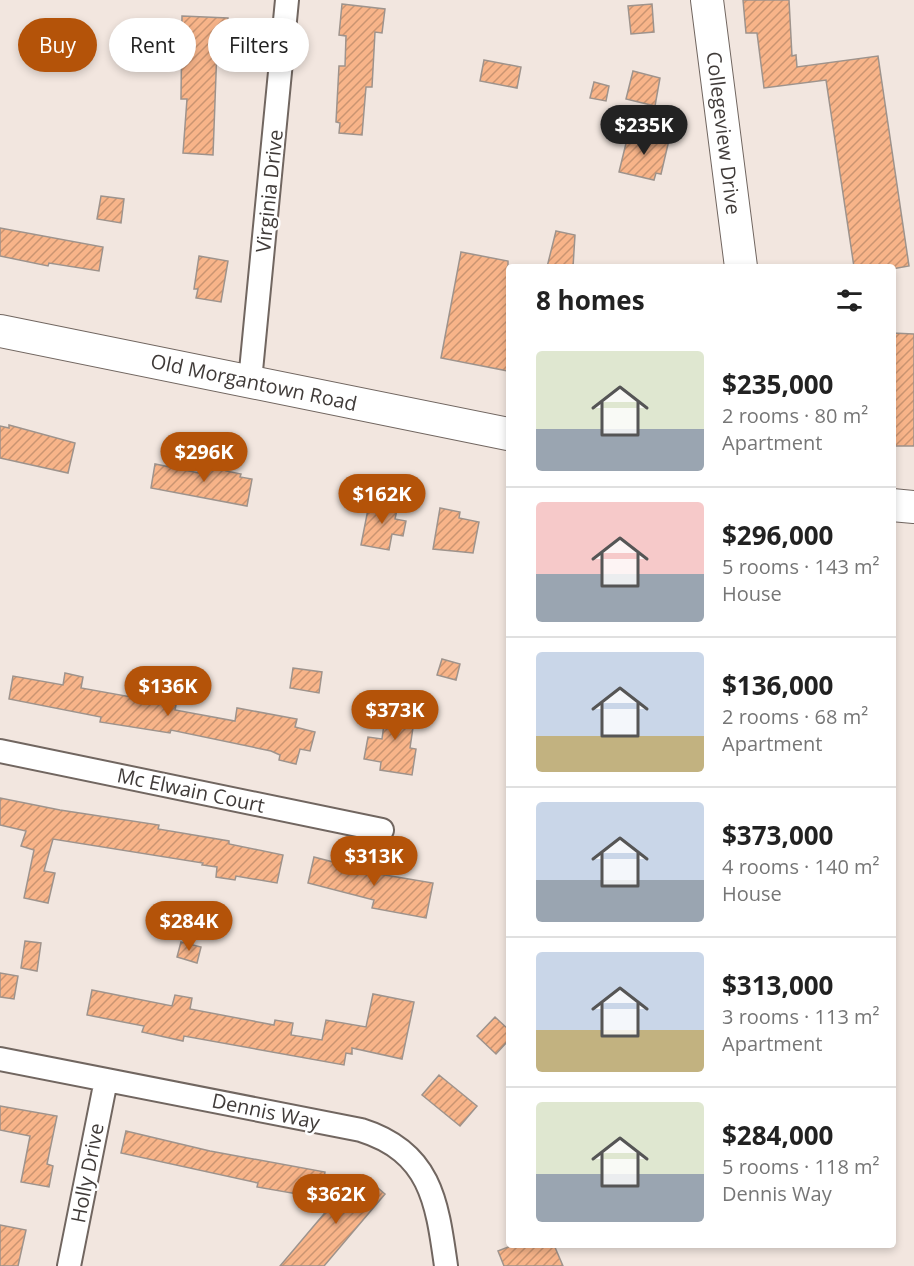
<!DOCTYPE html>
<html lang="en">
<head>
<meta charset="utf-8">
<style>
	:root { --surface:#fff; --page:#f6f6f6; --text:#222; --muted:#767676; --line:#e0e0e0; --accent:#b45309 }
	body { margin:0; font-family:"Open Sans",sans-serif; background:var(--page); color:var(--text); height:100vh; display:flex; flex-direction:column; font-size:22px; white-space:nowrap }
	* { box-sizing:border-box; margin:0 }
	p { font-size:20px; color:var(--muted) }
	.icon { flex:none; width:33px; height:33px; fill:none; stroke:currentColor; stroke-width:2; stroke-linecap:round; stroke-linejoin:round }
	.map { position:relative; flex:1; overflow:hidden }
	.side { position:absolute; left:506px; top:264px; width:390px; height:984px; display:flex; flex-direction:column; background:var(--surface); border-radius:6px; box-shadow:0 3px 9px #0003 }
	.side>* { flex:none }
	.guide { position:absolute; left:18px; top:18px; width:398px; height:54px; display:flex; gap:12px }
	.price { position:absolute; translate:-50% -51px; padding:0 14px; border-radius:21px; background:var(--accent); color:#fff; font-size:20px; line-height:39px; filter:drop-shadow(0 2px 3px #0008) }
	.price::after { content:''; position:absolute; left:50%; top:36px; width:18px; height:14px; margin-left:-9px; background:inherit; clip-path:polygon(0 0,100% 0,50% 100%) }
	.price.on { background:#222; color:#fff }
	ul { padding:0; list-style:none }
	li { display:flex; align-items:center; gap:18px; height:150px; padding:0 30px }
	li+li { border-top:2px solid var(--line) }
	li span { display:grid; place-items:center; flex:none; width:168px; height:120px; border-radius:6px; color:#555 }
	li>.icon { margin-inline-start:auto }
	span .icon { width:72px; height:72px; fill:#fffc; stroke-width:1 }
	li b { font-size:26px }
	h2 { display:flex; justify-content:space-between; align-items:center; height:72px; padding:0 30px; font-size:26px }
	.tag { padding:0 21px; border-radius:27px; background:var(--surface); box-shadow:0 3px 9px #0003; font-size:21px; line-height:54px }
	.tag.on { background:var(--accent); color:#fff }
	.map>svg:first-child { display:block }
</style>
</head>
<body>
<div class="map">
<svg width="914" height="1266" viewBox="0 0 914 1266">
	<defs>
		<pattern id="building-hatch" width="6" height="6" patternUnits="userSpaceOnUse" patternTransform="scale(1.5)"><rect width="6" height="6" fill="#f8b489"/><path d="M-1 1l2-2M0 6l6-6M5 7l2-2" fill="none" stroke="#ca9471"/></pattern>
	</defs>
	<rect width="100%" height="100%" fill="#f2e6df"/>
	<path fill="url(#building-hatch)" stroke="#9e938c" stroke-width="1.5" d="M743,0h46l3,56 4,-1 1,12 81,-11 31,210 -17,3 -38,-2 -28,-187 -62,8 -7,-55h-11z
		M342,4l43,5 -3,24 -7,-1 -3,55h-6l-4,48 -23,-2 1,-10 -4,-1 3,-56h6l1,-30 -7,-1z
		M652,4l2,28 -23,2 -3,-28z
		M182,16l46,2 -1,31 -10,-1 -4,107 -30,-2 4,-54h-6z
		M484,60l37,7 -4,21 -37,-7z
		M633,71l27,7 -5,28 -29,-7z
		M594,82l15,4 -3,15 -16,-3z
		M629,131l40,9 -8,34 -5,-1 -2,7 -35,-8z
		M101,196l23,3 -3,24 -24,-4z
		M0,228l103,19 -4,24 -50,-8 -1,3 -48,-10z
		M556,231l19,4 -2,32h-26z
		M461,252l47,9v110l-67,-13z
		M199,256l29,5 -7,41 -25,-4 2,-9h-4z
		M892,333l22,1v112h-22z
		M9,425l66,18 -7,30 -68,-15v-32l9,2z
		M201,463l25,5v3l15,3 -1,3 12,2 -5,27 -96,-18 4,-24 44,9z
		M370,499l28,6 -3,14 11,2 -3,15 -11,-2 -3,16 -28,-5z
		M440,508l20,4 -1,6 20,4 -6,31 -40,-4z
		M442,659l18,5 -4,16 -19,-5z
		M293,668l29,4 -3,21 -29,-5z
		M65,673l18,4 -2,11 95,17 -1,5 60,11 2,-13 60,11 -2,8 20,5 -5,19 -10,-2 -4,15 -17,-4 1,-5 -9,-4 -100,-21 -1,3 -70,-11 1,-5 -92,-18 4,-23 50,9z
		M387,702l29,5 -6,41 6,1 -4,26 -32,-5 1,-8 -17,-3 4,-22 14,2z
		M0,798l60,12 99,15 -1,4 71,12v3l54,11 -6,28 -41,-7 -1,4 -19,-3 1,-10 -15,-2 1,-2 -150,-24 -9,32 11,2 -7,30 -24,-5 10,-48 -13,-4 5,-15 -26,-6z
		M314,857l65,17 54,9 -7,35 -54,-10 2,-8 -66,-17z
		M25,941l16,2 -4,28 -16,-3z
		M181,942l20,5 -4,16 -20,-6z
		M0,973l18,3 -4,23 -14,-2z
		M92,990l80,16 3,-11 17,3 -2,11 84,16 1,-5 18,3 -2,12 31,5 4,-20 40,7 7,-33 41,8 -12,57 -50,-11v6l-6,-1 -2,12 -160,-29 -1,5 -41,-9 2,-6 -57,-11z
		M495,1017l13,12v12l-12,13 -19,-18z
		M439,1075l38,31 -17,20 -38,-31z
		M0,1106l57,10 -10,48 6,2 -4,21 -28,-5 9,-46 -30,-6z
		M126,1131l84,20 115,21 -5,26 -63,-11 1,-4 -137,-30z
		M363,1175l22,19 -61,72h-44l65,-77 3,2z
		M0,1225l26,5 -8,36h-18z
		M513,1245h41l9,21h-59l-6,-15z"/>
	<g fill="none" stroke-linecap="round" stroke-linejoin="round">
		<g stroke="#716660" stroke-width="26">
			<path id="street" d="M250,381l37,-381
				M0,751l382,79
				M0,1059l361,71c70,22 76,72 85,136
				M69,1266l37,-186"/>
		</g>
		<g stroke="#716660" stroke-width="34">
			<path id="secondary" d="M707,0l34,267
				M0,331l508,103
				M892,505l22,2"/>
		</g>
		<use href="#street" stroke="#fff" stroke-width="22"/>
		<use href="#secondary" stroke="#fff" stroke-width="32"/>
	</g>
	<g text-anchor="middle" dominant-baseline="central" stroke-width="5" stroke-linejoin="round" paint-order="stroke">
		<g font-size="20" fill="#403b39" stroke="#fff">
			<text transform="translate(724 133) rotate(83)">Collegeview Drive</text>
			<text transform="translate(269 191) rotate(-84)">Virginia Drive</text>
			<text transform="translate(254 382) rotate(12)">Old Morgantown Road</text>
			<text transform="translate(191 790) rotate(12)">Mc Elwain Court</text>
			<text transform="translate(266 1111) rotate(12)">Dennis Way</text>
			<text transform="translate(87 1173) rotate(-79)">Holly Drive</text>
		</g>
	</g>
</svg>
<b class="price on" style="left:644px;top:156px">$235K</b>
<b class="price" style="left:204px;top:483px">$296K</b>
<b class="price" style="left:382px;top:525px">$162K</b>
<b class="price" style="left:168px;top:717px">$136K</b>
<b class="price" style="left:395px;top:741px">$373K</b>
<b class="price" style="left:374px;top:887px">$313K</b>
<b class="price" style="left:189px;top:952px">$284K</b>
<b class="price" style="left:336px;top:1225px">$362K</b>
<div class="guide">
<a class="tag on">Buy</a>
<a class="tag">Rent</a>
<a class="tag">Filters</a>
</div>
<section class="side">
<h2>8 homes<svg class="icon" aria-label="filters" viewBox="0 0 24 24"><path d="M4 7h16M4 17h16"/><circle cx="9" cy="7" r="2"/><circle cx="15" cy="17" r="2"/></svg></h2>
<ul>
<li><span style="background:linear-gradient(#dfe7d0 65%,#9aa5b1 0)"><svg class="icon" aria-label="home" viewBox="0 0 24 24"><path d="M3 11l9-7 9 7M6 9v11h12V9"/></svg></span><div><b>$235,000</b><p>2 rooms · 80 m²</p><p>Apartment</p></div></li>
<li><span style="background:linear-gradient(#f6c9c9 60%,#9aa5b1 0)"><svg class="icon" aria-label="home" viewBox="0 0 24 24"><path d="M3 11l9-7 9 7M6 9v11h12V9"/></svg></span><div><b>$296,000</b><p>5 rooms · 143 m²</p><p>House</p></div></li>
<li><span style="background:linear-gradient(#c9d6e8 70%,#c2b280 0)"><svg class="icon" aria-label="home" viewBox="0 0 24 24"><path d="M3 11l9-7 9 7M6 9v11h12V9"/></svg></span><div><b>$136,000</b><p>2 rooms · 68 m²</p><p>Apartment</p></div></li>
<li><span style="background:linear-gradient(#c9d6e8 65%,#9aa5b1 0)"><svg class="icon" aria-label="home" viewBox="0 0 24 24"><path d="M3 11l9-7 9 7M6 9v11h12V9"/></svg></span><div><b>$373,000</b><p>4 rooms · 140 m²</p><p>House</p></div></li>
<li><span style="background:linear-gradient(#c9d6e8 65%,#c2b280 0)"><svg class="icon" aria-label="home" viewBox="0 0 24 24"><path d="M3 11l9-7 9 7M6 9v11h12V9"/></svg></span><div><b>$313,000</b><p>3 rooms · 113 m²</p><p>Apartment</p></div></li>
<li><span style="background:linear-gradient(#dfe7d0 60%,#9aa5b1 0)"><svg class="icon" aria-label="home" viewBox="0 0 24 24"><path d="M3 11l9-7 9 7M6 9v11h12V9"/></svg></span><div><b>$284,000</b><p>5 rooms · 118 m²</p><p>Dennis Way</p></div></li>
</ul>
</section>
</div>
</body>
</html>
